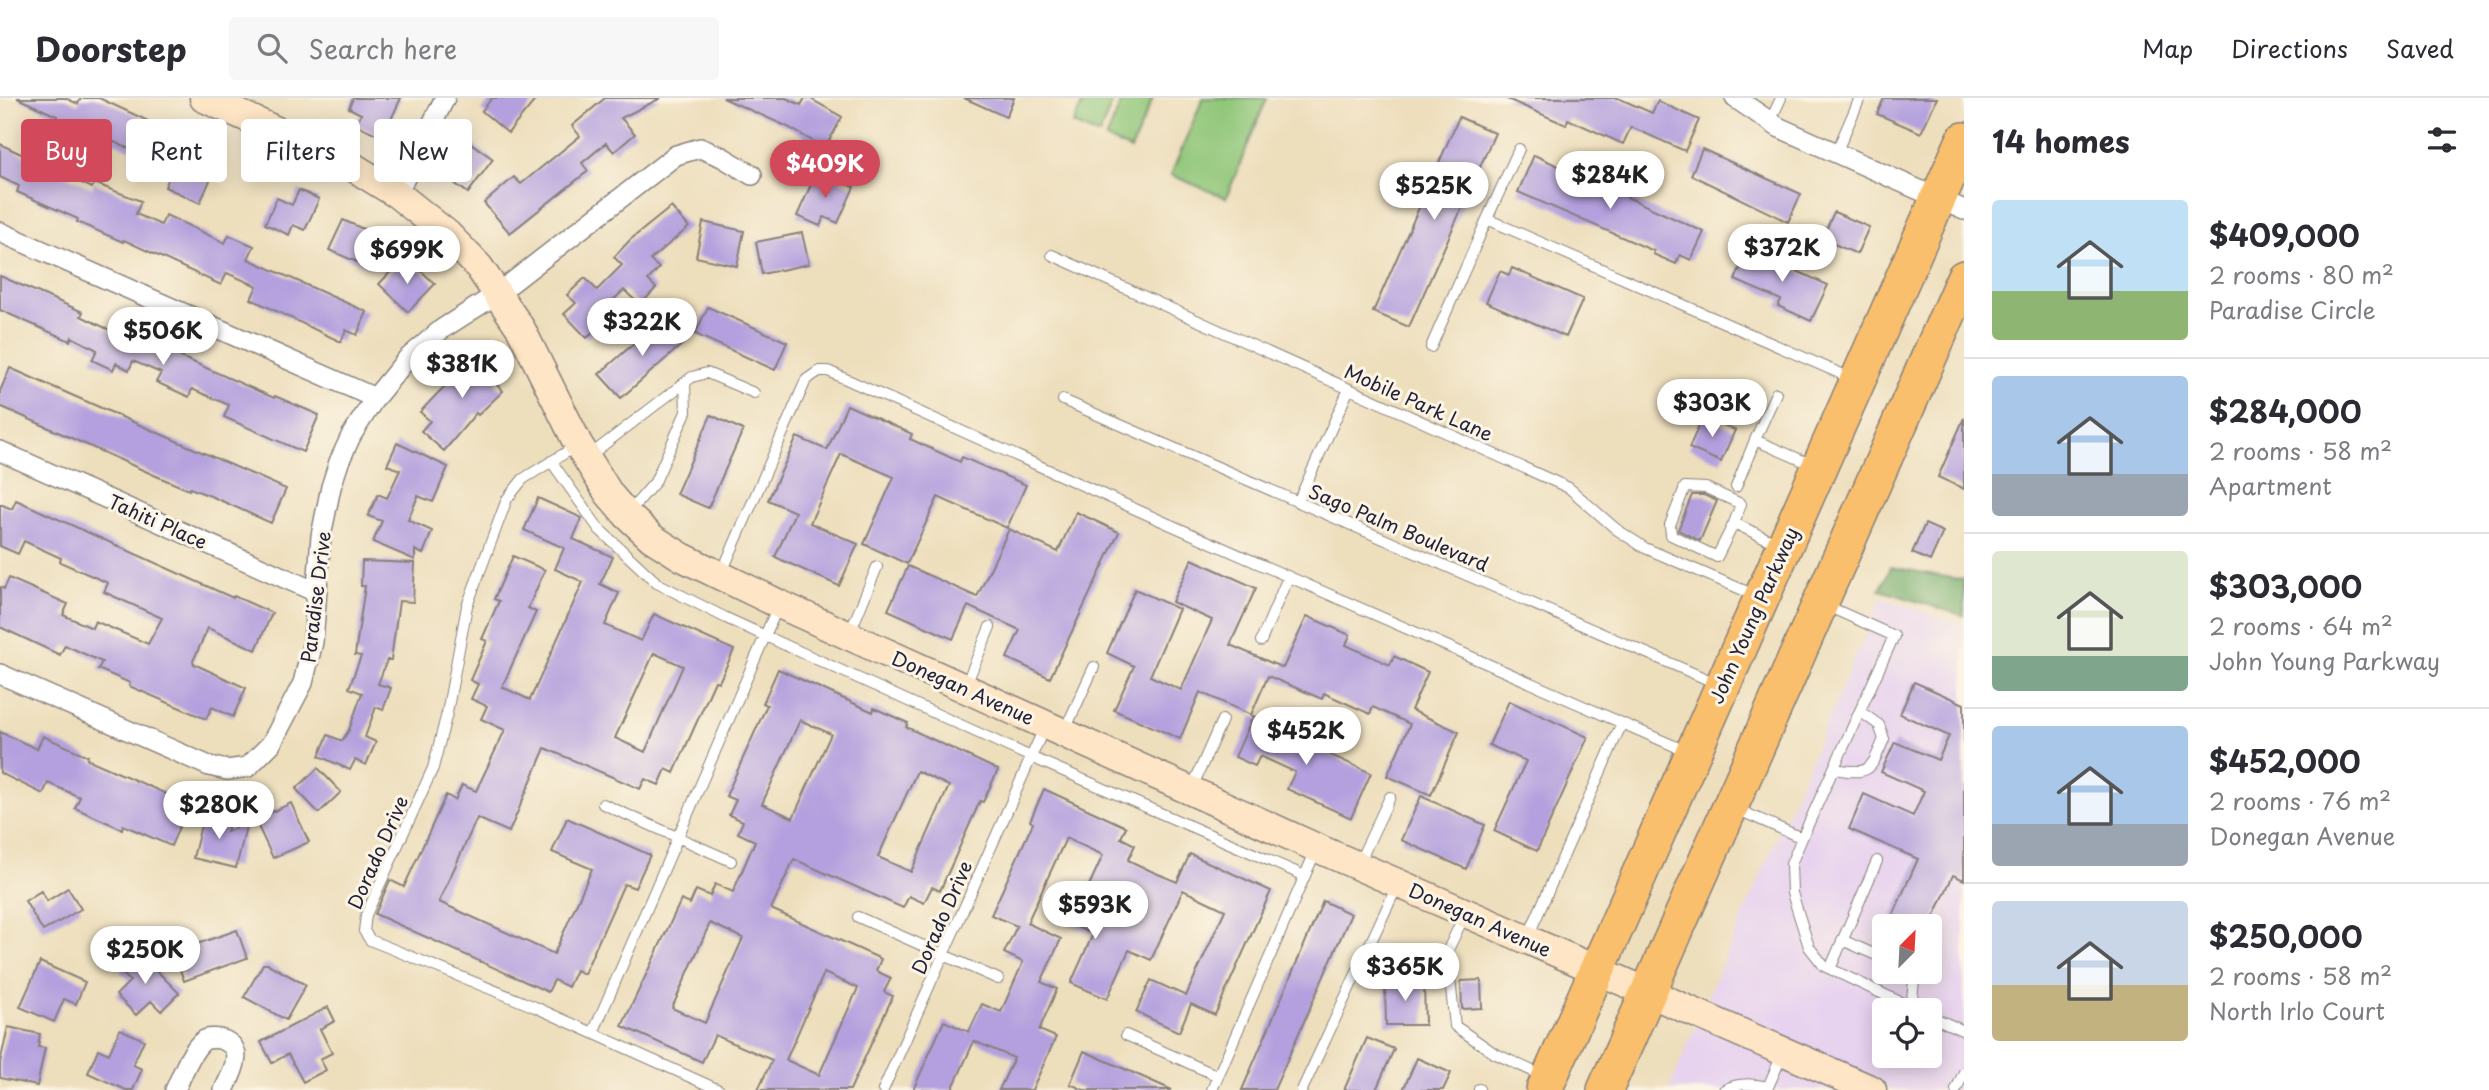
<!DOCTYPE html>
<html lang="en">
<head>
<meta charset="utf-8">
<style>
	:root { --surface:#fff; --page:#f7f7f7; --text:#2b2b33; --muted:#7c7c81; --line:#e1e1e2; --accent:#d1495b }
	body { margin:0; font-family:"Playpen Sans",sans-serif; background:var(--page); color:var(--text); height:100vh; display:flex; flex-direction:column; font-size:26px; white-space:nowrap }
	* { box-sizing:border-box; margin:0 }
	p { font-size:23px; color:var(--muted) }
	.icon { flex:none; width:38px; height:38px; fill:none; stroke:currentColor; stroke-width:2; stroke-linecap:round; stroke-linejoin:round }
	.map { position:relative; flex:1; overflow:hidden }
	.side { display:flex; flex-direction:column; background:var(--surface); width:525px }
	.side>* { flex:none }
	.guide { position:absolute; left:21px; top:21px; width:665px; height:63px; display:flex; gap:14px }
	.needle { width:46px; rotate:24deg }
	.fabs { position:absolute; left:1872px; top:816px; display:grid; gap:14px }
	.fabs a { display:grid; place-items:center; width:70px; height:70px; border-radius:7px; background:var(--surface); box-shadow:0 4px 18px #0003; font-size:35px }
	.price { position:absolute; translate:-50% -60px; padding:0 16px; border-radius:24px; background:#fff; color:#222; font-size:23px; line-height:46px; filter:drop-shadow(0 2px 4px #0008) }
	.price::after { content:''; position:absolute; left:50%; top:42px; width:21px; height:16px; margin-left:-10px; background:inherit; clip-path:polygon(0 0,100% 0,50% 100%) }
	.price.on { background:var(--accent); color:#fff }
	ul { padding:0; list-style:none }
	li { display:flex; align-items:center; gap:21px; height:175px; padding:0 28px }
	li+li { border-top:2px solid var(--line) }
	li span { display:grid; place-items:center; flex:none; width:196px; height:140px; border-radius:7px; color:#555 }
	li>.icon { margin-inline-start:auto }
	span .icon { width:84px; height:84px; fill:#fffc; stroke-width:1 }
	li b { font-size:30px }
	h2 { display:flex; justify-content:space-between; align-items:center; height:84px; padding:0 28px; font-size:30px }
	.pill { padding:0 24px; border-radius:7px; background:var(--surface); box-shadow:0 4px 18px #0003; font-size:24px; line-height:63px }
	.pill.on { background:var(--accent); color:#fff }
	header { display:flex; align-items:center; gap:42px; box-sizing:border-box; height:98px; padding:0 35px; background:var(--surface); border-bottom:2px solid var(--line) }
	header strong { font-size:33px }
	nav { display:flex; gap:38px; margin-inline-start:auto; font-size:24px }
	.search { width:490px; height:63px; background:var(--page); display:flex; align-items:center; gap:18px; box-sizing:border-box; padding:0 24px; border-radius:7px; color:var(--muted); font-size:26px }
	main { display:flex; flex:1; min-height:0 }
	.map>svg:first-child { display:block }
</style>
</head>
<body>
<header>
<strong>Doorstep</strong>
<div class="search"><svg class="icon" aria-label="search" viewBox="0 0 24 24"><circle cx="10" cy="10" r="6"/><path d="M15 15l6 6"/></svg>Search here</div>
<nav><a>Map</a><a>Directions</a><a>Saved</a></nav>
</header>
<main>
<div class="map">
<svg width="1964" height="992" viewBox="0 0 1964 992">
	<rect width="100%" height="100%" fill="#fcf5e5"/>
	<filter id="ink" filterUnits="userSpaceOnUse"><feTurbulence type="fractalNoise" baseFrequency=".0143" numOctaves="2"/><feDisplacementMap in="SourceGraphic" scale="14" xChannelSelector="R" yChannelSelector="G"/><feConvolveMatrix kernelMatrix="1 2 1 2 8 2 1 2 1" color-interpolation-filters="sRGB"/></filter>
	<filter id="wash" filterUnits="userSpaceOnUse"><feTurbulence type="fractalNoise" baseFrequency=".00686" numOctaves="4" result="noise"/><feDisplacementMap in="SourceGraphic" scale="28" xChannelSelector="R" yChannelSelector="G"/><feGaussianBlur stdDeviation="1.57" result="paint"/><feColorMatrix in="noise" values="0 0 0 0 0 0 0 0 0 0 0 0 0 0 0 0 0 1.4 0 .05"/><feComposite in="paint" operator="in"/></filter>
	<g filter="url(#wash)">
		<rect width="100%" height="100%" fill="#eddebc"/>
		<path fill="#e7d2ef" fill-rule="evenodd" d="M1881,500l83,27v465h-69l-191,-84zM1885,828h45v45h-45zM1885,912h45v45h-45z
			M1697,925l151,67h-179z"/>
		<path fill="#8fc678" stroke="#58745a" stroke-width="2" d="M1085,0h29l-15,37 -26,-11z
			M1123,0h30l-22,52 -25,-11z
			M1203,0h64l-41,100 -55,-23z"/>
		<path fill="#73ab68" stroke="#4a6652" stroke-width="2" d="M1891,469l73,13v36l-84,-26z"/>
		<g id="blocks">
			<path fill="#b4a0de" fill-rule="evenodd" d="M17,0h48l13,6 3,-6h18l109,51 -5,12 13,6 -16,36 -35,-16 8,-19 -77,-34 -3,4 -38,-17 2,-5z
				M353,0h48l-18,39 -27,-12 5,-11 -12,-6z
				M492,0h45l-29,35 -26,-22z
				M605,0h56l-40,20 14,16 -21,18 -8,-9 -24,20 6,8 -78,62 -26,-30 30,-26 7,7 59,-48 -8,-10z
				M723,0h63l15,7 4,-7h4l33,19 -17,31 -39,-22z
				M964,0h50l-8,19z
				M1505,0h113l34,15 6,-12 41,19 -14,31 -54,-24 -8,17 -55,-25 -2,6z
				M1884,0h53l-16,35 -44,-19z
				M1459,19l36,16 -86,194 -36,-15z
				M471,45l22,16 -25,34 -22,-16z
				M0,46l92,44 2,-5 47,18 -5,13 25,11 5,-10 59,28 4,-8 25,11 -6,13 119,53 -10,23 -11,-5 -5,12 -90,-43 6,-13 -30,-13 -6,12 -97,-45 -1,2 -46,-20 1,-3 -61,-27 2,-6 -19,-9z
				M1702,51l99,45 -13,28 -97,-47z
				M1534,57l170,77 -13,28 -11,-5 -4,9 -23,-10 1,-3 -136,-59z
				M817,73l37,16 -16,36 -14,-6 -4,9 -23,-10z
				M299,92l20,9 -14,31 -12,-5 -4,10 -24,-11 12,-26 15,7z
				M671,109l18,20 -39,33 9,8 -11,12 8,8 -16,17 -16,-15 -26,24 7,7 -18,17 -23,-24 12,-11 -9,-8 18,-17 12,12 25,-25 -8,-8 16,-17z
				M1834,114l35,15 -12,27 -35,-15z
				M343,122l43,19 -13,30 -44,-19z
				M703,124l41,9 -7,35 -41,-9z
				M802,135l7,31 -47,10 -6,-32z
				M1748,151l80,36 -17,36 -33,-15 3,-6 -46,-20z
				M399,165l12,12 7,-7 17,16 -27,28 -29,-28z
				M1512,170l71,31 -17,38 -80,-35 14,-31 9,4z
				M0,178l83,36 -2,4 75,37 3,-6 115,51 1,-2 44,19 -16,37 -79,-35 5,-12 -37,-16 -3,8 -33,-15 5,-9 -28,-12 -4,9 -13,-7 -3,7 -21,-10 5,-10 -25,-13 -2,4 -70,-31z
				M708,209l79,35 -12,28 -80,-36z
				M664,219l22,24 -65,57 -22,-24z
				M483,252l23,23 -11,10 8,8 -25,24 -2,-2 -32,38 -23,-20 9,-10 -10,-9 17,-18z
				M10,270l276,121 -15,34 -58,-26 -23,-9 -1,2 -35,-15 -154,-69v-15z
				M847,307l65,29 -2,5 50,23 2,-5 64,28 -19,43 -69,-31 -31,67 -43,-20 30,-67 -53,-23 -31,69 48,21 -19,42 -64,-29 20,-45 -27,-12 29,-63 30,13z
				M711,317l32,15 -35,78 -32,-14z
				M1703,318l32,14 -14,32 -32,-14z
				M1964,320v71l-26,-12z
				M397,345l51,24 -15,35 -15,-6 -10,24 24,11 -9,23 -8,-4v10l-42,-18 9,-21 -14,-5 10,-22 9,4 13,-28 -13,-5z
				M1692,397h12l13,6 -17,40 -22,-11z
				M538,400l44,20 -9,21 40,18 -13,27 19,9 -14,32 36,16 13,-27 80,36 -15,32 -4,-1 -41,92 -8,-4 -7,16 -14,-6 -5,10 -95,-41 -36,84 -32,-14 -38,84 115,52 38,-85 -40,-17 15,-34 83,37 -15,33 -11,-4 -40,90 -8,-4 -8,17 -14,-7 -6,12 -173,-78 15,-34 14,7 42,-92 9,5 7,-15 14,6 29,-61 -24,-11 6,-13 -16,-7 7,-15 -8,-4 17,-39 -5,-2 17,-38 -5,-2 19,-43 32,14 -17,38 8,4 -34,75 28,13 53,-118 -28,-13 9,-21 -40,-18zM654,555l29,13 -38,86 -30,-14z
				M16,402l217,98 1,-2 38,17 -16,37 -48,-22 -15,33 1,3 52,24 -13,29 -21,-10 -6,12 -77,-33 1,-3 -32,-14 4,-7 -37,-17 -5,10 -60,-28v-40l4,2 5,-11 59,26 -5,11 29,13 3,-7 53,23 14,-26 -58,-26 4,-9 -48,-21 1,-4 -37,-17 -6,13 -18,-8v-42l12,5z
				M1076,414l43,20 -69,146 -43,-20 13,-28 -52,-24 -15,33 -65,-29 20,-44 69,31 32,-68 49,23z
				M1925,426l18,8 -13,29 -18,-8z
				M1192,461l64,29 -26,57 53,23 24,-52 43,19 -4,10 44,20 4,-9 34,16 -17,38 48,22 -28,63 -44,-19 23,-52 -37,-17 -3,7 -46,-21 -2,6 -54,-23 -17,39 -51,-23 -20,47 -66,-29 20,-44 -27,-13 28,-64 44,20 -29,67 31,14 31,-70 -40,-18z
				M362,463l53,2 -2,39 -14,-1 -8,59h-4l-9,24 13,4 -8,22 -7,-3 -11,30 11,5 -10,23 -11,-5 -5,10 -31,-14 9,-21 14,6 7,-11 13,-37 -13,-5 12,-32 -6,-1 10,-69h-4z
				M778,571l95,43 1,-4 34,15 -2,4 92,43 -15,32 -3,-1 -40,90 -8,-4 -8,16 -15,-7 -6,12 -109,-49 -23,50 110,50 -5,12 15,7 -7,14 9,4 -43,94h-92l14,-30 -57,-25 -13,27 -80,-36 59,-126 9,4 6,-14 14,6 5,-12 18,8 22,-51 -17,-8 5,-12 -14,-6 7,-15 -10,-4 41,-91 -4,-2zM800,622l31,14 -38,84 -31,-14zM917,673l32,15 -38,86 -33,-15zM710,825l33,15 -38,85 -33,-15zM824,875l34,15 -39,87 -33,-15z
				M1914,584l50,22v176l-11,-5 -23,51h-42l30,-67 -69,-30 15,-35 49,22 11,-25 -43,-19 14,-30 43,18 11,-24 -49,-22z
				M1509,603l79,36 -51,114 -43,-20 32,-70 -37,-16z
				M1253,618l48,21 -2,4 72,32 -20,45 -64,-29 8,-17 -35,-16 -5,10 -20,-9z
				M0,634l37,17 6,-13 45,20 -1,3 102,45 -18,42 -48,-21 -1,4 -47,-21 5,-11 -32,-14 -5,11 -43,-21z
				M318,670l23,24 -22,21 -23,-24z
				M1044,691l82,38 -5,11 14,7 -7,15 23,11 26,11 13,-28 81,37 -56,124 -24,-11 -12,28 -43,-20 15,-32 35,16 39,-86 -42,-20 -32,70 -22,-10 -22,49 -36,-16 22,-49 -22,-9 32,-70 -37,-17 -39,85 34,16 -20,43 16,7 -18,41 17,7 -24,53h-33l15,-32 -40,-17 -22,49h-39l31,-69 25,11 13,-28 19,8 22,-50 -19,-9 13,-27 -26,-11 42,-92 -3,-2z
				M1421,698l64,29 -19,44 -65,-29z
				M291,705l18,39 -36,16 -18,-38z
				M204,715l27,6 -4,13 20,-9 -11,45 -43,-10z
				M68,790l13,21 -38,22 -18,-30 16,-10 6,10z
				M1323,803l28,13 -77,176h-32z
				M237,832l10,28 -63,23 -10,-29z
				M138,854l41,41 -18,18 -10,-10 -15,14 -20,-20 14,-14 -10,-10z
				M40,864l45,20 -9,22 -12,-5 -10,23 -34,-15z
				M263,866h5l38,21 -20,35 -42,-23z
				M1481,882l1,28 -20,1 -1,-28z
				M1424,883l1,44h-39l-1,-43z
				M328,909l7,14 -15,8 12,24 -12,6 6,11 -23,12 -15,-28 -16,9 -11,-21z
				M8,929l32,7 -2,13 7,1 -8,38 -37,-8v-15z
				M120,931l24,11 -11,25 9,4 -9,21h-7l-38,-17 10,-24 11,5z
				M1367,940l27,11 -18,41h-32z
				M1084,953l88,39h-88l-14,-6z
				M1417,960l34,15 -8,17h-40z"/>
		</g>
	</g>
	<g filter="url(#ink)">
		<use href="#blocks" fill-opacity="0" stroke="#88807c" stroke-width="2"/>
		<g fill="none" stroke-linecap="round" stroke-linejoin="round">
			<g stroke="#88807c" stroke-width="12">
				<path id="lane" d="M1770,24l11,-24
					M1836,55l24,-55
					M1487,121l32,-70
					M1052,157l517,233 47,41 29,19 112,48
					M1431,249l56,-128 366,160
					M1776,295l-21,47 60,26
					M1063,302l655,284
					M578,347l-55,34 -16,20 -40,107 -20,107 -14,55 -67,147 -2,16 6,9 165,67 184,83
					M589,358l103,-79 15,-4 47,20
					M551,363l48,68 58,54 69,35 305,139 274,119
					M1736,389l19,-47
					M1298,404l51,-113
					M629,414l26,-30 31,-70 -1,-29
					M1734,425l-17,34 -46,-22 -1,-10 15,-38 21,1 35,16 -7,19 46,22
					M722,474l84,-192 13,-9h9l336,151 524,230
					M849,537l28,-68
					M1261,543l27,-64
					M965,589l25,-60
					M1064,634l30,-65
					M1834,671c37,6 36,2 50,-30l-5,-14 -18,-13
					M1191,692l31,-70
					M603,706l128,57
					M1734,710l68,30 92,-202 -67,-30
					M1802,740l-11,26 1,29 17,54 15,19 93,44
					M1358,767l32,-68
					M1464,818l-17,36 8,74 39,27 49,23
					M858,819l140,62
					M1527,841l95,-216
					M1842,842l43,19
					M1830,871l47,-108
					M1908,873l6,10 -3,26
					M1930,918l34,15
					M593,935l185,-427
					M1126,937l92,41
					M883,992l162,-364
					M1212,992l104,-240
					M1302,992l95,-204
					M1479,992v-1
					M1724,992c13,-8 29,-6 44,-3l14,-32
					M1956,992l8,-18"/>
			</g>
			<g stroke="#88807c" stroke-width="22">
				<path id="street" d="M1735,0l43,29 186,83
					M397,96l48,-96
					M0,134l375,166
					M0,353l316,141
					M0,576l209,92 18,4 21,-3 23,-23 32,-61 10,-41 8,-106 10,-49 8,-25 12,-26 24,-38 32,-39 35,-30 55,-35 179,-139 24,-7 22,9 30,18
					M175,992c7,-14 15,-39 28,-49 4,-3 12,-3 17,-2 28,8 12,34 4,51"/>
			</g>
			<g stroke="#88807c" stroke-width="31">
				<path id="secondary" d="M204,0l141,64 52,32 50,40 32,33 42,62 57,115 31,50 18,21 25,23 30,19 97,47 538,244 555,242"/>
			</g>
			<g stroke="#88807c" stroke-width="38">
				<path id="highway" d="M1544,992l420,-950
					M1605,992l359,-812"/>
			</g>
			<use href="#lane" stroke="#fff" stroke-width="10"/>
			<use href="#street" stroke="#fff" stroke-width="19"/>
			<use href="#secondary" stroke="#fde5c5" stroke-width="28"/>
			<use href="#highway" stroke="#f9bf6d" stroke-width="35"/>
		</g>
	</g>
	<g text-anchor="middle" dominant-baseline="central" stroke-width="6" stroke-linejoin="round" paint-order="stroke">
		<g font-size="19" fill="#22223b" stroke="#fcf5e5">
			<text transform="translate(1419 304) rotate(24)">Mobile Park Lane</text>
			<text transform="translate(158 423) rotate(24)">Tahiti Place</text>
			<text transform="translate(1399 429) rotate(23)">Sago Palm Boulevard</text>
			<text transform="translate(315 499) rotate(-83)">Paradise Drive</text>
			<text transform="translate(1753 517) rotate(-66)">John Young Parkway</text>
			<text transform="translate(963 589) rotate(24)">Donegan Avenue</text>
			<text transform="translate(377 754) rotate(-66)">Dorado Drive</text>
			<text transform="translate(941 819) rotate(-66)">Dorado Drive</text>
			<text transform="translate(1480 821) rotate(24)">Donegan Avenue</text>
		</g>
	</g>
</svg>
<div class="fabs">
<a><svg class="needle" viewBox="-14 -14 28 28"><path d="M0-13l5 13h-10z" fill="#e53935"/><path d="M0 13l5-13h-10z" fill="#7c7c81"/></svg></a>
<a><svg class="icon" aria-label="locate" viewBox="0 0 24 24"><circle cx="12" cy="12" r="6"/><path d="M12 2v4M12 18v4M2 12h4M18 12h4"/></svg></a>
</div>
<b class="price on" style="left:825px;top:102px">$409K</b>
<b class="price" style="left:1610px;top:113px">$284K</b>
<b class="price" style="left:1434px;top:124px">$525K</b>
<b class="price" style="left:1782px;top:186px">$372K</b>
<b class="price" style="left:407px;top:188px">$699K</b>
<b class="price" style="left:642px;top:260px">$322K</b>
<b class="price" style="left:163px;top:269px">$506K</b>
<b class="price" style="left:462px;top:302px">$381K</b>
<b class="price" style="left:1712px;top:341px">$303K</b>
<b class="price" style="left:1306px;top:669px">$452K</b>
<b class="price" style="left:219px;top:743px">$280K</b>
<b class="price" style="left:1095px;top:843px">$593K</b>
<b class="price" style="left:145px;top:888px">$250K</b>
<b class="price" style="left:1405px;top:905px">$365K</b>
<div class="guide">
<a class="pill on">Buy</a>
<a class="pill">Rent</a>
<a class="pill">Filters</a>
<a class="pill">New</a>
</div>
</div>
<section class="side">
<h2>14 homes<svg class="icon" aria-label="filters" viewBox="0 0 24 24"><path d="M4 7h16M4 17h16"/><circle cx="9" cy="7" r="2"/><circle cx="15" cy="17" r="2"/></svg></h2>
<ul>
<li><span style="background:linear-gradient(#bfe0f5 65%,#8fb573 0)"><svg class="icon" aria-label="home" viewBox="0 0 24 24"><path d="M3 11l9-7 9 7M6 9v11h12V9"/></svg></span><div><b>$409,000</b><p>2 rooms · 80 m²</p><p>Paradise Circle</p></div></li>
<li><span style="background:linear-gradient(#a9c7e8 70%,#9aa5b1 0)"><svg class="icon" aria-label="home" viewBox="0 0 24 24"><path d="M3 11l9-7 9 7M6 9v11h12V9"/></svg></span><div><b>$284,000</b><p>2 rooms · 58 m²</p><p>Apartment</p></div></li>
<li><span style="background:linear-gradient(#dfe7d0 75%,#7fa58c 0)"><svg class="icon" aria-label="home" viewBox="0 0 24 24"><path d="M3 11l9-7 9 7M6 9v11h12V9"/></svg></span><div><b>$303,000</b><p>2 rooms · 64 m²</p><p>John Young Parkway</p></div></li>
<li><span style="background:linear-gradient(#a9c7e8 70%,#9aa5b1 0)"><svg class="icon" aria-label="home" viewBox="0 0 24 24"><path d="M3 11l9-7 9 7M6 9v11h12V9"/></svg></span><div><b>$452,000</b><p>2 rooms · 76 m²</p><p>Donegan Avenue</p></div></li>
<li><span style="background:linear-gradient(#c9d6e8 60%,#c2b280 0)"><svg class="icon" aria-label="home" viewBox="0 0 24 24"><path d="M3 11l9-7 9 7M6 9v11h12V9"/></svg></span><div><b>$250,000</b><p>2 rooms · 58 m²</p><p>North Irlo Court</p></div></li>
</ul>
</section>
</main>
</body>
</html>
